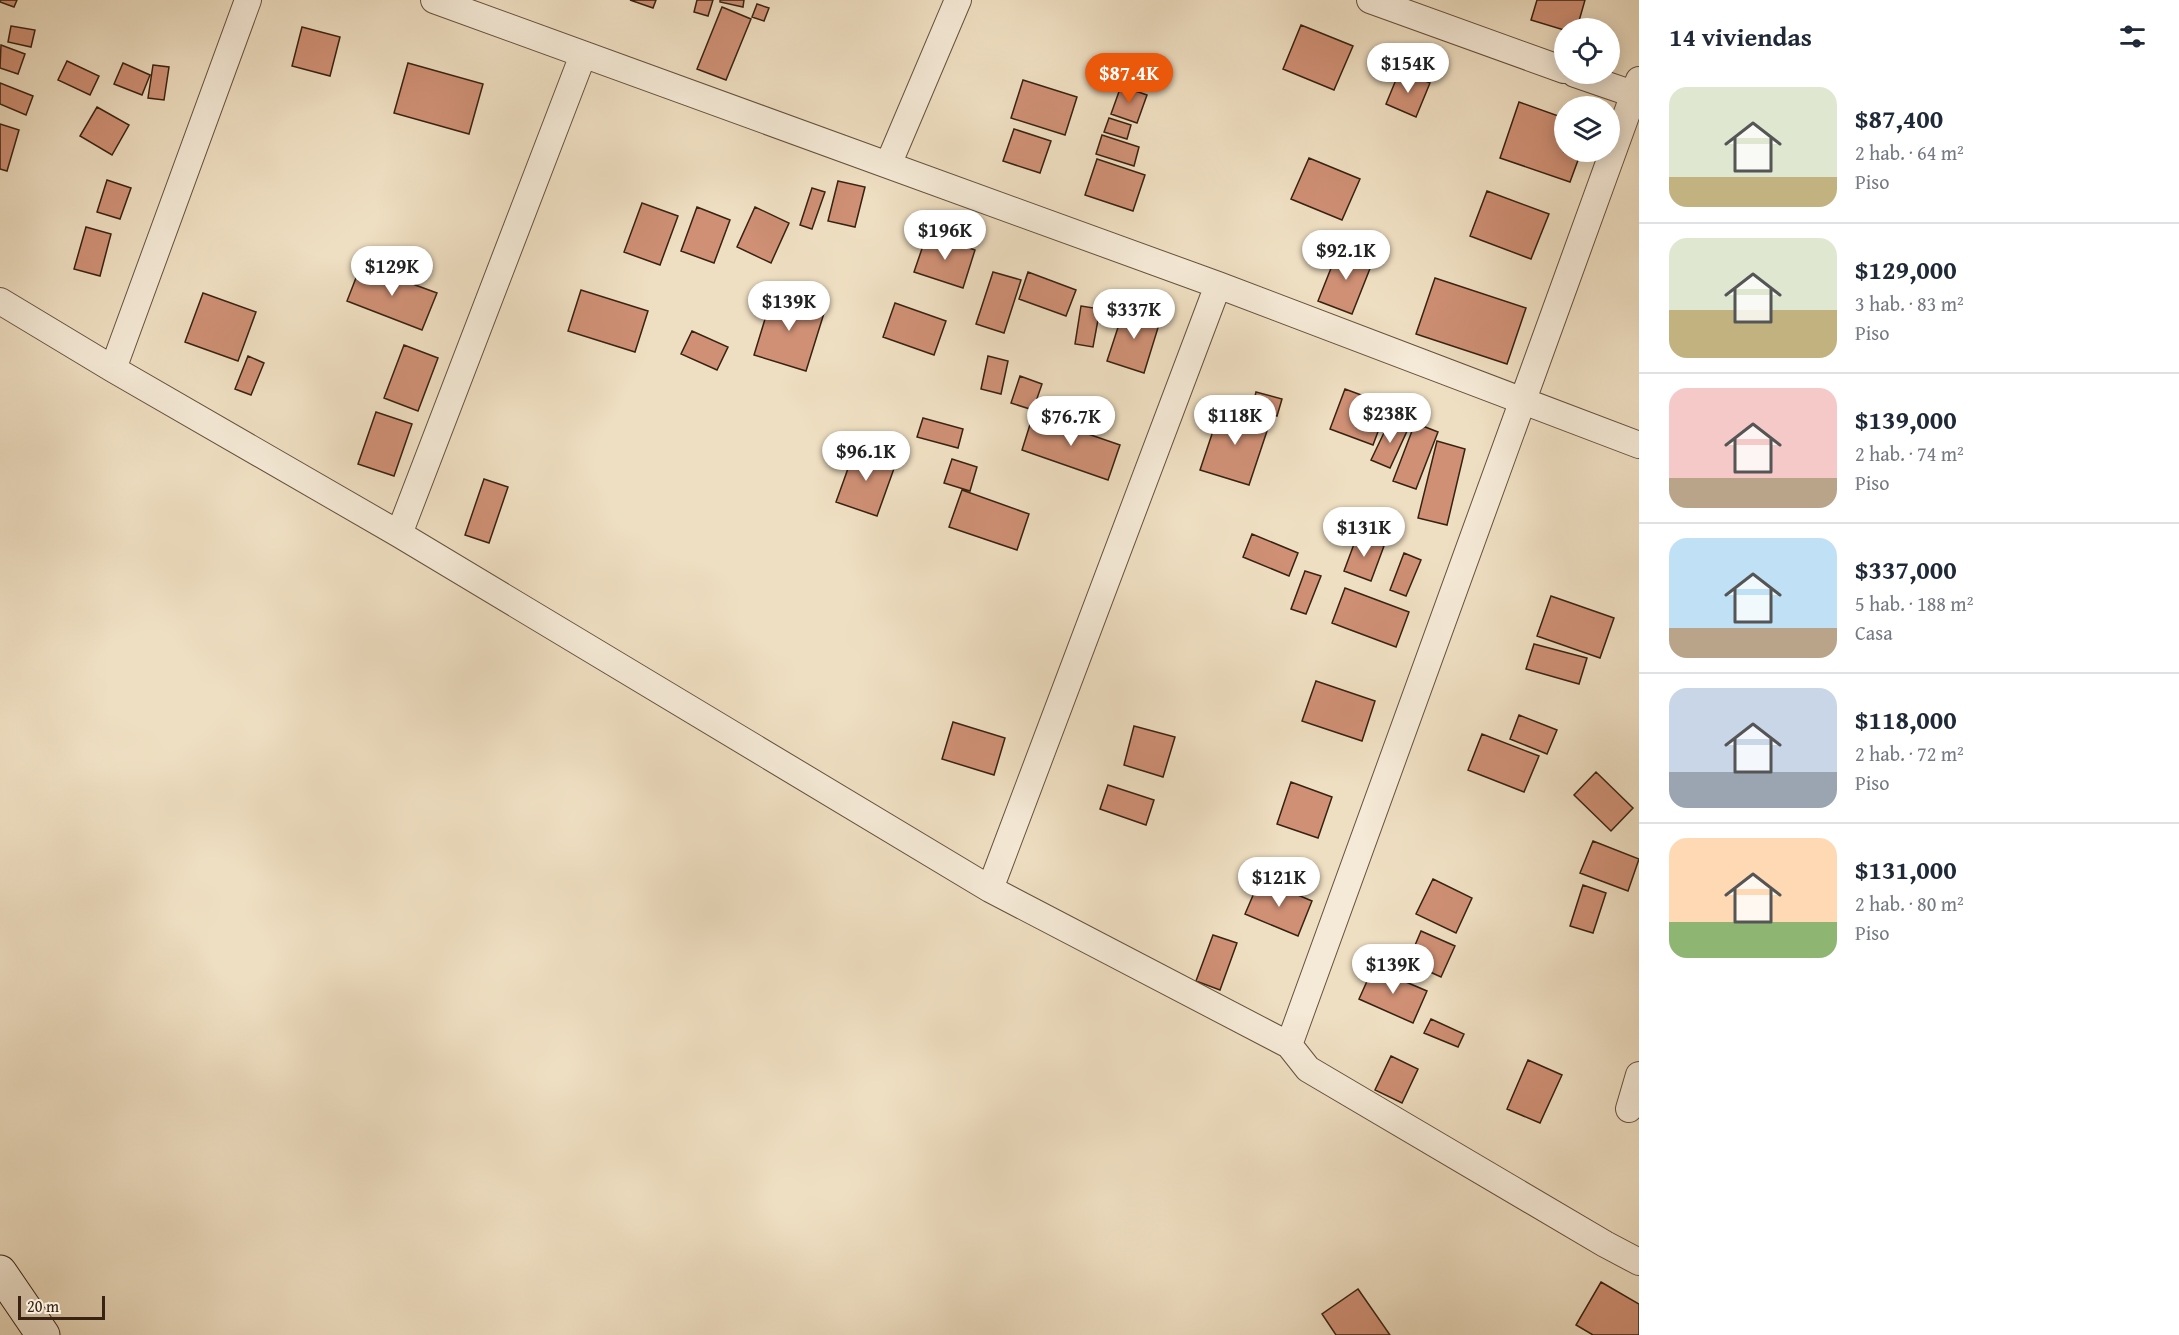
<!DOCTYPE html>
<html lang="es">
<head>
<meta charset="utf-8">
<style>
	:root { --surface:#fff; --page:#f6f6f7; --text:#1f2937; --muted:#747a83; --line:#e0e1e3; --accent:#ea580c }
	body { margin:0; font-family:"Gentium Book Plus",serif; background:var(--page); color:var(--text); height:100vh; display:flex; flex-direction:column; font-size:22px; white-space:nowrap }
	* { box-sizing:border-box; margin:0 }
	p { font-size:20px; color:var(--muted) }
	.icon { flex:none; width:33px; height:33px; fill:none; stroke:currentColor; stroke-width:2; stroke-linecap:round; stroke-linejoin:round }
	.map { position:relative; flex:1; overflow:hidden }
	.side { display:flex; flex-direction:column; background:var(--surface); width:540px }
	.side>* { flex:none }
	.fabs { position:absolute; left:1554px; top:18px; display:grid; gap:12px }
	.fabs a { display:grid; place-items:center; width:66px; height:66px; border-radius:50%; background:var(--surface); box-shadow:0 3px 15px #0003; font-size:30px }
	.scale { position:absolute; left:18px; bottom:15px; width:87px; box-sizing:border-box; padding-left:6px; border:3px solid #382211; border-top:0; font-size:16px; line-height:21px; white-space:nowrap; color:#382211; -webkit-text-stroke:4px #f5ead7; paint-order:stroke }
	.price { position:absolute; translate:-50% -51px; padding:0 14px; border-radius:21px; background:#fff; color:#222; font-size:20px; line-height:39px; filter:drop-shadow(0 2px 3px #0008) }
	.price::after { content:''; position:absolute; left:50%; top:36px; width:18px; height:14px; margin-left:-9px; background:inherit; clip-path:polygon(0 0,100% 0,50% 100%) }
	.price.selected { background:var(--accent); color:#fff }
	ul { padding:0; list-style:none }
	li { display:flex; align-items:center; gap:18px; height:150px; padding:0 30px }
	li+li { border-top:2px solid var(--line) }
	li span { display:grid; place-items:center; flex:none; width:168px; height:120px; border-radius:18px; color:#555 }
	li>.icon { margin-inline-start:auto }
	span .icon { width:72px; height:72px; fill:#fffc; stroke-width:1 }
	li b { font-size:26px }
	h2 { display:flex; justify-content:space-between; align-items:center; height:72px; padding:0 30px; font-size:26px }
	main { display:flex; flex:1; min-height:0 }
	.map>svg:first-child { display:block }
</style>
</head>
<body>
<main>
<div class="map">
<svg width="1639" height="1335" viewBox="0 0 1639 1335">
	<rect width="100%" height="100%" fill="#efdfc2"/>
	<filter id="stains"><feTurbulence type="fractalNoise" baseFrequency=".00333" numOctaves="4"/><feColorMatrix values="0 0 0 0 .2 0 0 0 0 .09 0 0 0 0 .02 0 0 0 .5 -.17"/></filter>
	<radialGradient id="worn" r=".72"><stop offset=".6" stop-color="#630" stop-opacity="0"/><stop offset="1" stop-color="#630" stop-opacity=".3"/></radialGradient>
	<path fill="#cf9075" stroke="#382211" stroke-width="1.5" d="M0,0h17l-3,7 -14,-5z
		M630,0h26l-3,8z
		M697,0h16l-5,16 -14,-4z
		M720,0h24l-1,7 -23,-5z
		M1537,0h48l-8,28 -13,2 -33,-10z
		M757,4l12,4 -5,13 -12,-4z
		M722,7l29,12 -25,61 -29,-11z
		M1301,25l52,21 -19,44 -51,-21z
		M11,26l24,4 -4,17 -23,-5z
		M302,27l38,10 -10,39 -38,-10z
		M1,45l24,9 -7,20 -18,-6z
		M67,61l32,15 -9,19 -32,-15z
		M123,63l27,12 -8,20 -28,-11z
		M408,63l75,21 -14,50 -75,-21z
		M153,65l16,2 -5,33 -16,-2z
		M1400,70l30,13 -14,34 -30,-13z
		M1023,80l54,17 -12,38 -54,-17z
		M0,83l33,13 -7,19 -26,-11z
		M1121,86l26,9 -10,28 -26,-9z
		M1519,102l45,16v34h17l-11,30 -70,-24z
		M97,107l32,18 -17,30 -32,-19z
		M1109,118l22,7 -4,14 -23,-7z
		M0,124l19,6 -12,41 -7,-2z
		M1014,129l37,12 -11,32 -37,-12z
		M1102,135l37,12 -5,19 -38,-12z
		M1309,158l51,21 -18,41 -51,-21z
		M1097,159l48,16 -12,36 -48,-16z
		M107,180l24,8 -11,31 -23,-7z
		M838,181l27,6 -10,40 -27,-6z
		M812,188l13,4 -13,37 -12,-4z
		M1487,191l62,23 -18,45 -61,-23z
		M642,203l36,13 -18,49 -36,-13z
		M697,207l33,13 -16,43 -33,-12z
		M755,207l34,16 -18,40 -34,-16z
		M86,227l25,7 -11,42 -26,-7z
		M927,234l48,16 -12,38 -49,-16z
		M1339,248l34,13 -21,53 -34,-13z
		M361,265l76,28 -15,37 -75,-29z
		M993,272l28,8 -17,53 -28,-9z
		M1028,272l48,18 -10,26 -47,-17z
		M1435,278l91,30 -19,56 -91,-30z
		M581,290l67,21 -13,41 -67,-21z
		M203,293l53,19 -18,49 -53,-19z
		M773,293l52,17 -19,61 -52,-16z
		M895,303l51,18 -12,34 -51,-18z
		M1081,306l19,3 -7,38 -18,-3z
		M1125,306l36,12 -17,55 -37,-12z
		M692,331l36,16 -11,23 -36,-16z
		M404,345l34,13 -20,53 -34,-13z
		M248,356l16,7 -13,32 -16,-6z
		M988,356l20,5 -7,33 -20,-5z
		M1020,376l22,8 -9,26 -22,-7z
		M1345,389l43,16 -15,40 -43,-16z
		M1256,392l26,7 -5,17 -25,-7z
		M1221,407l49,15 -21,63 -49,-15z
		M376,412l36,12 -18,52 -36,-12z
		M1033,415l87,30 -12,35 -86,-30z
		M923,418l40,11 -5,19 -41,-11z
		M1390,420l18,9 -18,39 -19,-8z
		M1415,423l23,9 -22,57 -23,-8z
		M1437,441l28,8 -18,76 -29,-7z
		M855,449l41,14 -19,53 -41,-14z
		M952,459l25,8 -7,24 -26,-8z
		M484,479l24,8 -19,56 -24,-8z
		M962,490l67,24 -12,36 -68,-23z
		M1252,534l46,19 -9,23 -46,-19z
		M1357,536l27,10 -13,35 -27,-10z
		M1404,553l17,7 -15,36 -16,-6z
		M1305,571l16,5 -15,38 -15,-5z
		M1345,588l64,24 -13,35 -64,-24z
		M1551,596l63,22 -14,40 -63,-22z
		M1534,644l53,14 -8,26 -53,-15z
		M1316,681l59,20 -13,40 -60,-20z
		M1519,715l38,15 -10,24 -37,-15z
		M953,722l52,16 -11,37 -52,-16z
		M1134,726l41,11 -12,40 -39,-12z
		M1482,734l57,22 -15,36 -56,-22z
		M1596,772l37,36 -22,23 -37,-36z
		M1291,782l41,15 -14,41 -41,-14z
		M1108,785l46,15 -8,25 -46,-16z
		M1593,841l46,18 -11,32 -48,-18z
		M1260,879l52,22 -14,35 -53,-22z
		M1433,879l39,19 -16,35 -40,-19z
		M1583,885l23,8 -13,40 -23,-7z
		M1421,931l34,15 -14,31 -33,-15z
		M1213,935l24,8 -17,47 -24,-9z
		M1373,968l54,23 -14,32 -54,-24z
		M1431,1019l33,15 -6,13 -34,-14z
		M1391,1056l27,13 -16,34 -27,-13z
		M1528,1060l34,15 -22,48 -33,-14z
		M1601,1282l38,22v31h-46l-17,-10z
		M1358,1289l32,46h-54l-14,-21z"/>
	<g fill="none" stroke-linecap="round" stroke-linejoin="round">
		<g stroke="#66513d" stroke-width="28">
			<path id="minor" d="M434,0l784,285 421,160
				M1370,0l194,70
				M1575,74l64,22
				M888,165l70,-165
				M0,301l113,68 286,165 591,355 299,156 19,24 297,175 34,18
				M113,369l135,-369
				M399,534l184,-479
				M990,889l228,-604
				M1289,1045l350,-965
				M1629,1109l10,-34"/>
		</g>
		<g stroke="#382211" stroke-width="35">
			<path id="secondary" d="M0,1272l43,63"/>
		</g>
		<use href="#minor" stroke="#f5ead7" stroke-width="26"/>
		<use href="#secondary" stroke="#f5ead7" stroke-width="33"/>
	</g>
	<rect width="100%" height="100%" filter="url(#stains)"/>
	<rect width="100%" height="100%" fill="url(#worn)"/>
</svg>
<div class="fabs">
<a><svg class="icon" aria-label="locate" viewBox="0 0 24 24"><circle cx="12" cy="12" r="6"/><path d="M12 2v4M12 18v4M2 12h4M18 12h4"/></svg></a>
<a><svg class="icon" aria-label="layers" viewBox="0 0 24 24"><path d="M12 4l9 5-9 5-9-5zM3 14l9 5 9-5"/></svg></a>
</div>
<div class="scale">20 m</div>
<b class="price" style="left:1408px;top:94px">$154K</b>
<b class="price selected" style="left:1129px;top:104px">$87.4K</b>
<b class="price" style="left:945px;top:261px">$196K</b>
<b class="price" style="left:1346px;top:281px">$92.1K</b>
<b class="price" style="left:392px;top:297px">$129K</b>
<b class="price" style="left:789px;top:332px">$139K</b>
<b class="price" style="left:1134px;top:340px">$337K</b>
<b class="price" style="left:1390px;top:444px">$238K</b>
<b class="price" style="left:1235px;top:446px">$118K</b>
<b class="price" style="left:1071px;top:447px">$76.7K</b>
<b class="price" style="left:866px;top:482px">$96.1K</b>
<b class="price" style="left:1364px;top:558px">$131K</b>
<b class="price" style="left:1279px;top:908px">$121K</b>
<b class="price" style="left:1393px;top:995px">$139K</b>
</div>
<section class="side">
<h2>14 viviendas<svg class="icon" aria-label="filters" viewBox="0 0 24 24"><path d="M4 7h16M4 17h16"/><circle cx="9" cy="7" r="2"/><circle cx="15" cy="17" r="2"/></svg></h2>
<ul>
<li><span style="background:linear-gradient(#dfe7d0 75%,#c2b280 0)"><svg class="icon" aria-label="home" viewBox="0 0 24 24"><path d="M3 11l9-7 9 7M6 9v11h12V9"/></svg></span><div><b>$87,400</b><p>2 hab. · 64 m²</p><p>Piso</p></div></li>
<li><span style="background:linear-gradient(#dfe7d0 60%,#c2b280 0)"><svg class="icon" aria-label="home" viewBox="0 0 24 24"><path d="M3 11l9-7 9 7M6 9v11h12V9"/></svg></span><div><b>$129,000</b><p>3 hab. · 83 m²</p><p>Piso</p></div></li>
<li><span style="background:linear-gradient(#f6c9c9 75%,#b9a48a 0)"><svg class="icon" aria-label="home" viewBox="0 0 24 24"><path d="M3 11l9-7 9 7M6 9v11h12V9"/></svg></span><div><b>$139,000</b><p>2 hab. · 74 m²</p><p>Piso</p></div></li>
<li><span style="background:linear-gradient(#bfe0f5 75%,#b9a48a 0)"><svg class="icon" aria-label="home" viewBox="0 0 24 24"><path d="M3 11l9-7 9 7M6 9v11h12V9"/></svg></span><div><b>$337,000</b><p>5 hab. · 188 m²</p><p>Casa</p></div></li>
<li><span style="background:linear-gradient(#c9d6e8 70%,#9aa5b1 0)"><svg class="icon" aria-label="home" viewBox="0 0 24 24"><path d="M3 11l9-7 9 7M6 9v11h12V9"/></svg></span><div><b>$118,000</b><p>2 hab. · 72 m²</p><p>Piso</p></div></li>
<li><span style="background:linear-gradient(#ffd9b3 70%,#8fb573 0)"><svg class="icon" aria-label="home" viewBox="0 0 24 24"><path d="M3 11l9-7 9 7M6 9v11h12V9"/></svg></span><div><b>$131,000</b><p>2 hab. · 80 m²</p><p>Piso</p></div></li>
</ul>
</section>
</main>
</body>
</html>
